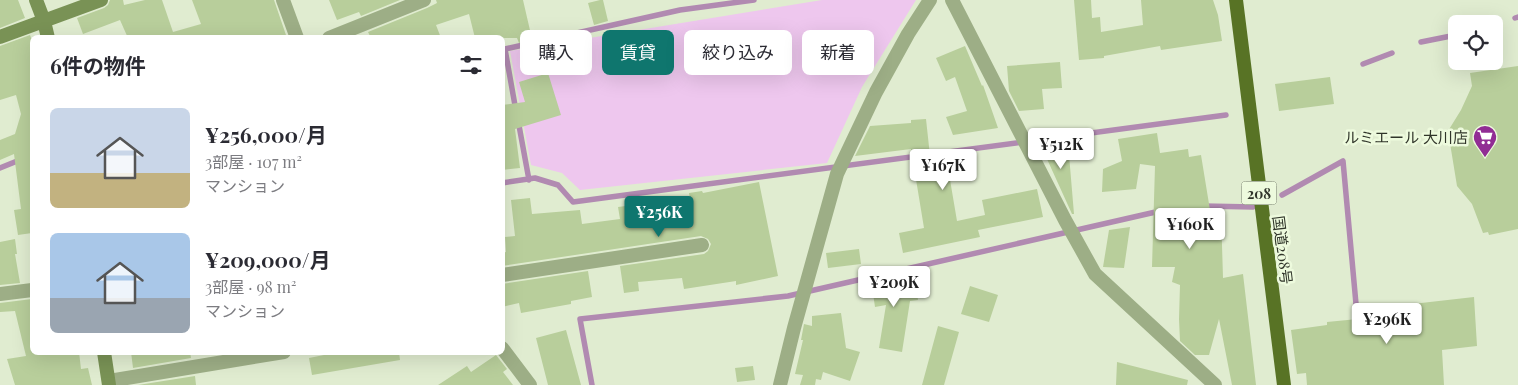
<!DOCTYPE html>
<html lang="ja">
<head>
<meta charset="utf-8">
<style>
	:root { --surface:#fff; --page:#f7f7f7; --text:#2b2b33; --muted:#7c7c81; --accent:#0f766e }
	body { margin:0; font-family:"Playfair Display","Noto Sans JP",serif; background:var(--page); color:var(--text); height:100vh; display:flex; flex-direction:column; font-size:19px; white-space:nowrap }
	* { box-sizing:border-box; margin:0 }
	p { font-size:16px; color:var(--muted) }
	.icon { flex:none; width:28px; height:28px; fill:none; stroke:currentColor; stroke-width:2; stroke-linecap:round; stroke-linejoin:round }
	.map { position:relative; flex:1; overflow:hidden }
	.sheet { position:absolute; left:30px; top:35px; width:475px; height:320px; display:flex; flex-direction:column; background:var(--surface); border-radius:8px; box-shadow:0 5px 20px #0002 }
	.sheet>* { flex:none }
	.hud { position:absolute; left:520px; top:30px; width:475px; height:45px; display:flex; gap:10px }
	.controls { position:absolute; left:1448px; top:15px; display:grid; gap:10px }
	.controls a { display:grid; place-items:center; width:55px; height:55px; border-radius:8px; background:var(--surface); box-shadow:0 5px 20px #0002; font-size:25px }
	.price { position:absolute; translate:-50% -42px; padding:0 11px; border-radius:5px; background:#fff; color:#222; font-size:16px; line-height:32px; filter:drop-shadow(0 1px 2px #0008) }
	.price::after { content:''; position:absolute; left:50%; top:30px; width:15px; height:11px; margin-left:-8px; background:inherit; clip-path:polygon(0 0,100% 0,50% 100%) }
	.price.current { background:var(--accent); color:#fff }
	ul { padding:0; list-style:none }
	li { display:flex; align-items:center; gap:15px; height:125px; padding:0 20px }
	li span { display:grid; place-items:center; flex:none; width:140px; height:100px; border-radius:8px; color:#555 }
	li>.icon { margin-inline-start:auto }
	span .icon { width:60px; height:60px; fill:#fffc; stroke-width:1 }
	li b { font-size:21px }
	h2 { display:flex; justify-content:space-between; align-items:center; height:60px; padding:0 20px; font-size:21px }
	.tag { padding:0 18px; border-radius:8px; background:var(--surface); box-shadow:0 5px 20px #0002; font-size:18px; line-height:45px }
	.tag.current { background:var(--accent); color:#fff }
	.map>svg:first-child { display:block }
</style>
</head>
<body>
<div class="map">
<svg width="1518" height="385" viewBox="0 0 1518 385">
	<rect width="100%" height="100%" fill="#e0ecd0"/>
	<path fill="#eec7ee" d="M822,0h94l-54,87 -35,76 -247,27 -18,-17 -31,-8 -21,-114z"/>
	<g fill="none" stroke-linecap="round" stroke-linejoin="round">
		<path stroke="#b18ab1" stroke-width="5.5" d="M1515,18l3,-1
			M1421,42l35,-7
			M1363,64l29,-11
			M516,111l-11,-62 175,-39 74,-10
			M518,120l11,60
			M0,168l32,-13
			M502,183l33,-5 23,7 15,17 653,-87
			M1282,195l61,-34 15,165
			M1204,206l49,1
			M592,385l-12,-66 208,-23 372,-85"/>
	</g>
	<path fill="#b8ce9b" d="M0,0h18l7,18 -25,10z
		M110,0h13l1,5 21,-5h17l11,32 28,-8 -9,-24h82l13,38h-159l-8,-18 -37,14 -6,-16 27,-10 4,-3z
		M329,0h71l-39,16 -2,-4 -22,8z
		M436,0h87l9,39 -13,4 -2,-5h-42l-6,-24 -33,11 5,13h-70l-3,-6 59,-24 10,-5z
		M600,0h3l5,21 -14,4 -6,-22z
		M1074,0h17l1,18 8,-1 1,15 42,-7 -2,-25h72l5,15 4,26 -61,9 -1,-4 -56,10v2l-25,2z
		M30,35l2,6v192l-14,2 -4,-25 7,-1 -7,-55 -14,6v-20l15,-6 6,-20 -5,-19 -16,5v-54z
		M965,46l17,40 1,-1 15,43 -45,7 -7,-18 21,-6 -12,-34 -9,4 -10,-23z
		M1060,62l2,26 -20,1 2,20 -25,2 -10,-20 -2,-25z
		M1518,66v163l-29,6 -1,-3 -5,1 -11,-29 -15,-18 -9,-55 13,-21 11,-24 -2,-13z
		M548,73l13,42 -46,14 5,39 -18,2v-65l23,-3 -6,-20z
		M1330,77l4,27 -55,7 -4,-27z
		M926,119l5,46 16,-3 10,59 28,-6 -3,-15 55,-11 6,28 -65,13 2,7 -77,16 -4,-20 25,-5 -13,-79 -56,7 15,-30 41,-3v-3z
		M1157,133l3,20 28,-4 1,8 12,-2 9,55 11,1 2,67 20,-4 13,111h-24l-13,-66 -10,36h-14l-15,-14 -1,-22 1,-34 -8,-3 3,-15h-23l3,-101 -15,-2 -4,25 -34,3 1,-23 19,-8 -4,-22z
		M1068,143l6,71h-2l-30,-66z
		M759,182l19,94 -42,9v-4l-52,8 -2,-11 -44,4 1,9 -15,2 -4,-27 84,-12 4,-3 3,-7 -3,-5 -7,-3 -199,30v-13l4,-1 -1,-15 10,-1 -4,-36 19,-2 2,16 48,-4 2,14 38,-5 -2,-12 15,-2 1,3 26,-5 3,14 29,-4 -3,-20 13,-2 1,2z
		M1130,227l-6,41 -21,-1 6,-37z
		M15,239l2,15h-2l5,29 -20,2v-43z
		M859,249l2,15 -33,4 -2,-15z
		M588,271l4,26 -21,4v3l-50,9 -2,-10 -17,4v-23z
		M914,274l4,26 -8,1 -8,51 -23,-4 7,-43 -11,2 -4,-27z
		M970,286l28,9 -9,27 -28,-8z
		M1474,297l3,49 -35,4 2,35h-137l-1,-12 -9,1 -6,-44 36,-5v-3l51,-5 -1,-9z
		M32,299v53h47l2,17 7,-1 4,17h-77l-8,-26 19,-3 -11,-45 -15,1v-9z
		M841,313l5,35 14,4 -10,29 -27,-9 -2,8 -5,-1 -1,6h-15l3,-10 -8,-1 8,-34h-2l3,-16 8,2v-10z
		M938,326l21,6 -15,53h-22z
		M566,330l15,55h-33l-12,-47z
		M131,352h59l1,6 -58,10z
		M339,352h60l1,8 -88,15 -3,-17z
		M496,355l11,14 -4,3 10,13h-75l29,-19 4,6z
		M1117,362l71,18 -1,5h-71z
		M753,366l2,14 -18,2 -2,-14z
		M195,376l1,9h-58z"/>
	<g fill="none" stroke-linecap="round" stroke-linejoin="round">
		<path stroke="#9dae86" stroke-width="14" d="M283,0l14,38
			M952,0l113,220 30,54 120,111
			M329,38l95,-38
			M502,275l200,-30
			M0,294l32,-4
			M502,348l28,37
			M109,381l175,-29
			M780,385l14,-57 43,-154 39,-82 32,-58 22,-34"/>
		<path stroke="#799255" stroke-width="14" d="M36,0l8,21 4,17
			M0,37l101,-37
			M104,352l5,33"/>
		<path stroke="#587325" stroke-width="14" d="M1236,0l48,385"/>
	</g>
	<defs>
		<g id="supermarket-pin" transform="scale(1.25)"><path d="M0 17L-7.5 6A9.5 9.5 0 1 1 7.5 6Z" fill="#912d94" stroke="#edfadd"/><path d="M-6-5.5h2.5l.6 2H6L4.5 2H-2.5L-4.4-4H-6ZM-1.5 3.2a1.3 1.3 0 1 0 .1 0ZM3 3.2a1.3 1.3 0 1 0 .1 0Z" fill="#fff"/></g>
	</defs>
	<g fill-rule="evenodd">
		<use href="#supermarket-pin" x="1485" y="137"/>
	</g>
	<g text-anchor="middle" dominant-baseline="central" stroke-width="5" stroke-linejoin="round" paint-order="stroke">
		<rect fill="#edfadd" stroke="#697060" stroke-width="1" x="1241.5" y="181.5" width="35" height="23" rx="4"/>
		<g font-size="14" font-weight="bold" fill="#30352a">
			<text x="1259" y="193">208</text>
		</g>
		<g font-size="15" fill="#30352a" stroke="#edfadd" text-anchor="end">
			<text x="1468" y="137">ルミエール 大川店</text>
		</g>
		<g font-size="15" fill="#30352a" stroke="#edfadd">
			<text transform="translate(1283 250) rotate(83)">国道208号</text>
		</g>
	</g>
</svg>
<div class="controls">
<a><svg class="icon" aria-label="locate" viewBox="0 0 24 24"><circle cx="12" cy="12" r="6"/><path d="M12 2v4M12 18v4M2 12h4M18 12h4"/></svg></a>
</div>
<b class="price" style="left:1061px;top:170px">¥512K</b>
<b class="price" style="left:943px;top:191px">¥167K</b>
<b class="price current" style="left:659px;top:238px">¥256K</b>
<b class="price" style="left:1190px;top:250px">¥160K</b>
<b class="price" style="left:894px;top:308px">¥209K</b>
<b class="price" style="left:1387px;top:345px">¥296K</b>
<div class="hud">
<a class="tag">購入</a>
<a class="tag current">賃貸</a>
<a class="tag">絞り込み</a>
<a class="tag">新着</a>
</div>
<section class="sheet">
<h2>6件の物件<svg class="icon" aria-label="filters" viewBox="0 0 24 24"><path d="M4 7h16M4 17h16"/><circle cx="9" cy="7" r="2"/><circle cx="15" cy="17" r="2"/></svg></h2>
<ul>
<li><span style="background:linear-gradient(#c9d6e8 65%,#c2b280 0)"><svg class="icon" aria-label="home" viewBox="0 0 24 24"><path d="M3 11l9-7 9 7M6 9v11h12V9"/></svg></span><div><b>¥256,000/月</b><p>3部屋 · 107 m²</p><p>マンション</p></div></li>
<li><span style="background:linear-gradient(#a9c7e8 65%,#9aa5b1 0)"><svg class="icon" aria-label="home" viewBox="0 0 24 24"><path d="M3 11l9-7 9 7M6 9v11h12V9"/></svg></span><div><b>¥209,000/月</b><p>3部屋 · 98 m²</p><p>マンション</p></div></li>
</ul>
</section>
</div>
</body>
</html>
